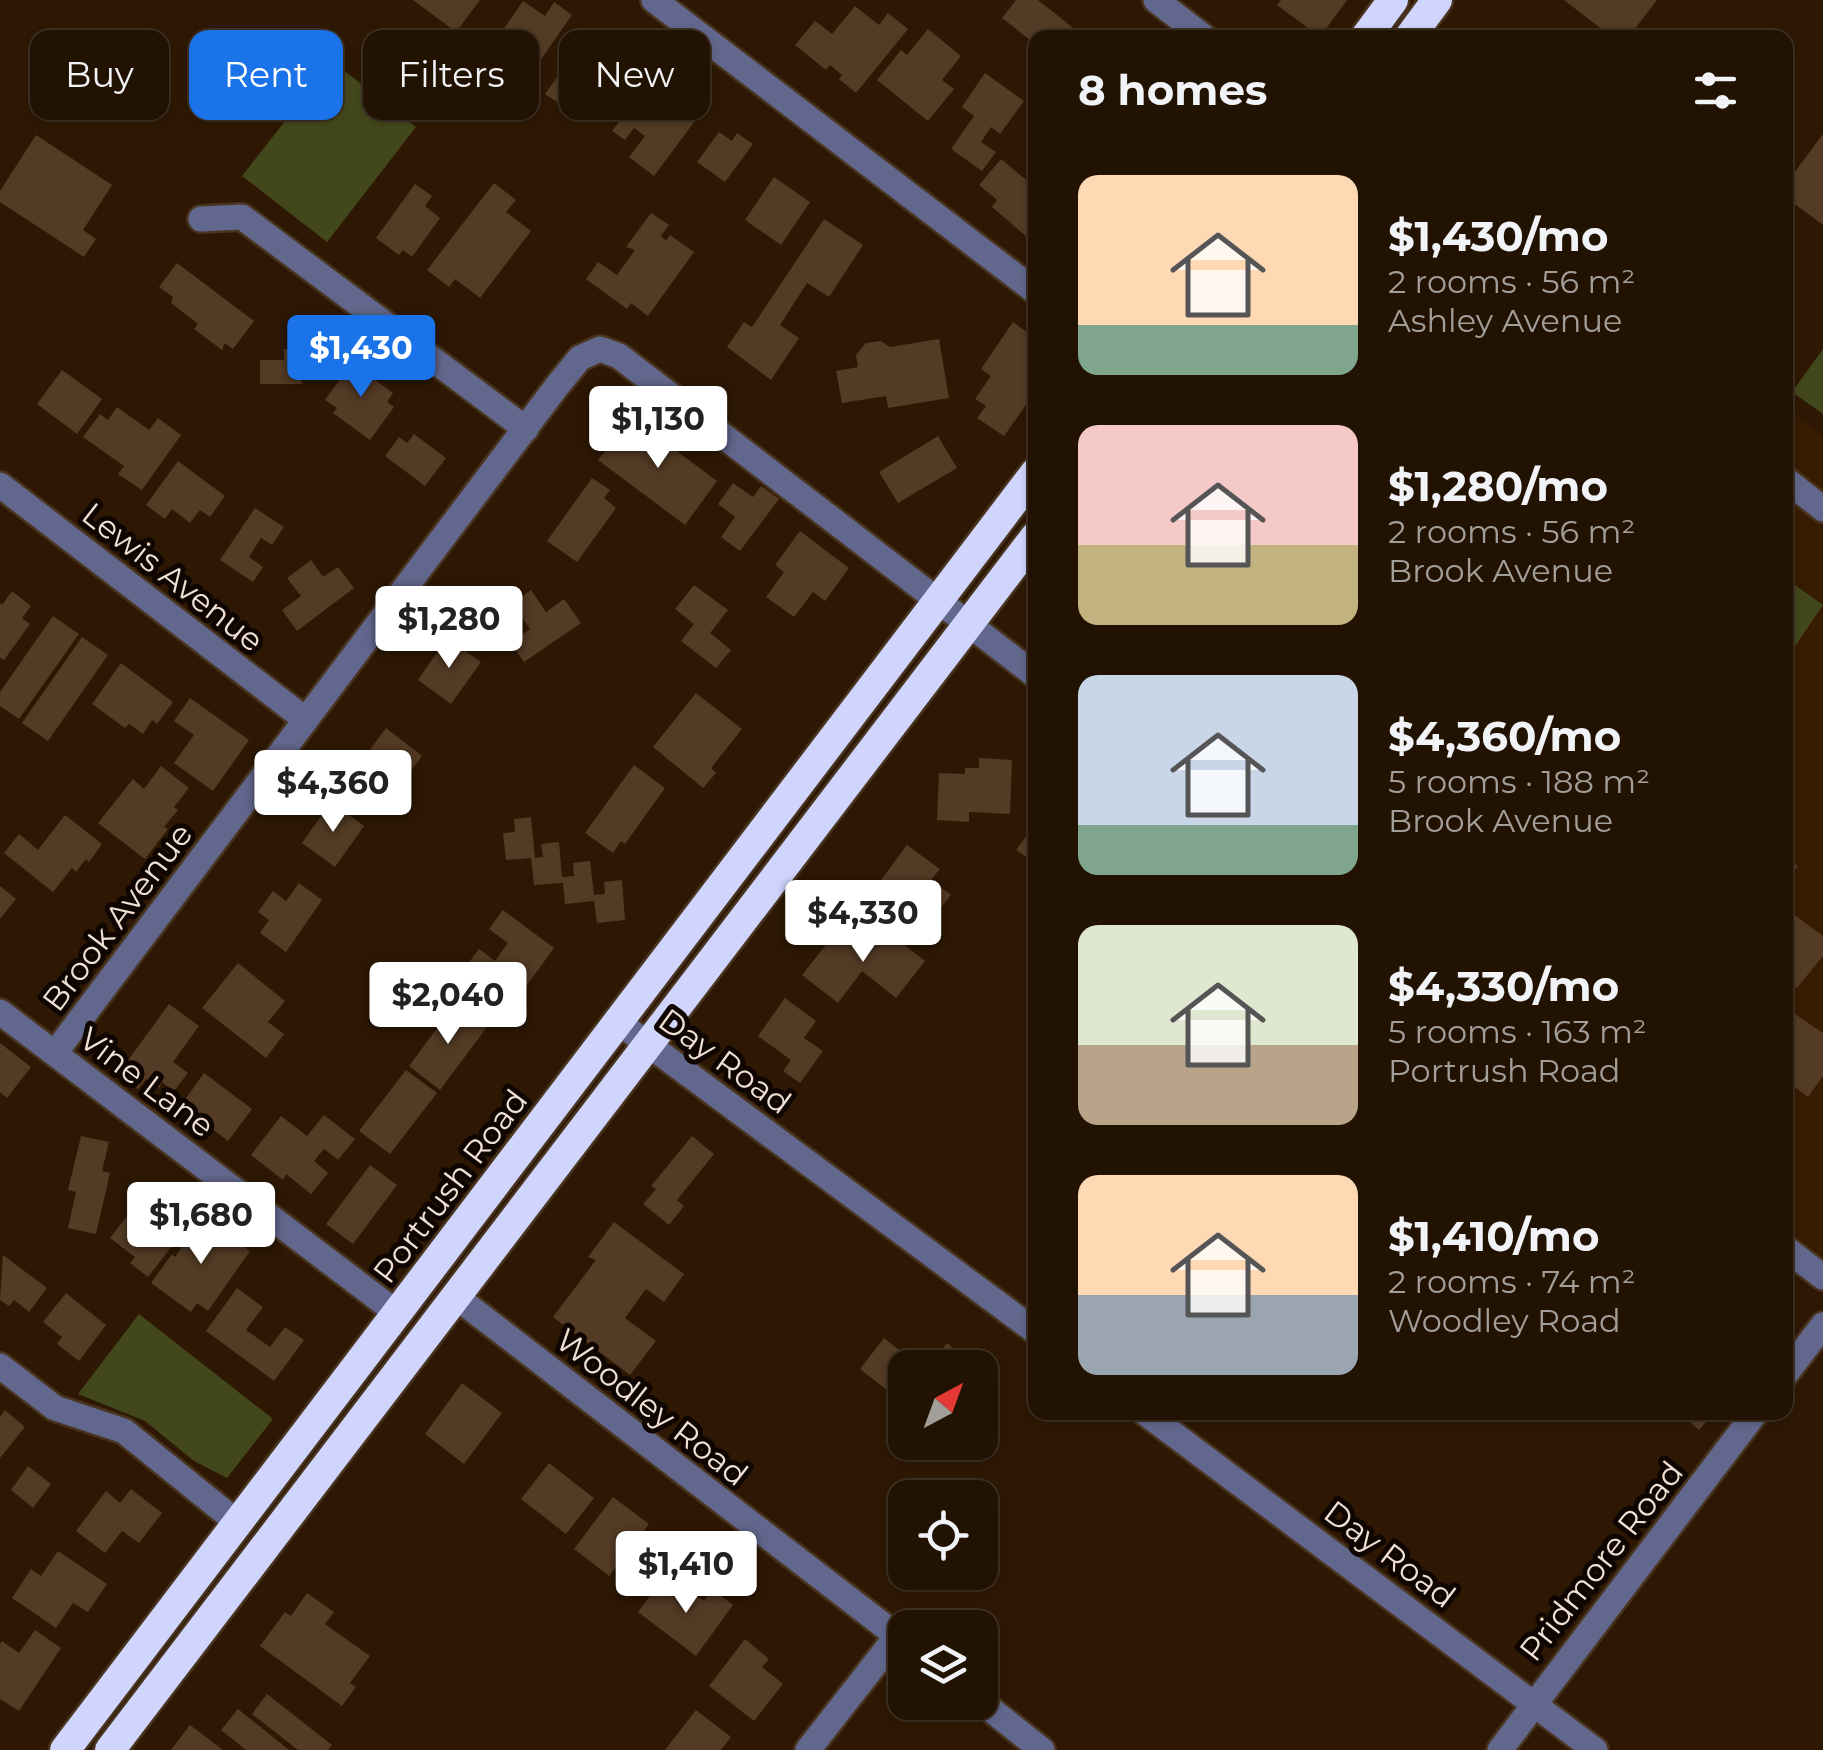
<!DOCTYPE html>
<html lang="en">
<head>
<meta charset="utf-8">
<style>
	:root { --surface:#221202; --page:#2e2011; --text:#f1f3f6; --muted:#a29e99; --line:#3f3224; --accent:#1a73e8 }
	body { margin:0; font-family:Montserrat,sans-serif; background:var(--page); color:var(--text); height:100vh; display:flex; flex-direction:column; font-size:38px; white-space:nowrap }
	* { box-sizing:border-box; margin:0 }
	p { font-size:32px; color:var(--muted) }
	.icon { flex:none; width:55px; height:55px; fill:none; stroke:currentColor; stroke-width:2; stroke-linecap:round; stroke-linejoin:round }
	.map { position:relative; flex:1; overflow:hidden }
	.drawer { position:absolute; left:1028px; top:30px; width:765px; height:1390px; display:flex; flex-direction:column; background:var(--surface); border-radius:20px; box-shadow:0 2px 8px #0004,0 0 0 2px var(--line) }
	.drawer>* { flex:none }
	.banner { position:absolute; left:30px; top:30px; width:848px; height:90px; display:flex; gap:20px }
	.needle { width:65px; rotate:41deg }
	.buttons { position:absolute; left:888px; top:1350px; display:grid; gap:20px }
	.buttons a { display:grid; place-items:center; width:110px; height:110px; border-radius:20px; background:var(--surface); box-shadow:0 2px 8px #0004,0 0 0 2px var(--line); font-size:50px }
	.price { position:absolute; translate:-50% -85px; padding:0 22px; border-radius:10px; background:#fff; color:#222; font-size:32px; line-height:65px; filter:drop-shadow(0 2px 5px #0008) }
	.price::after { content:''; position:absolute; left:50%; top:60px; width:30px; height:22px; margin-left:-15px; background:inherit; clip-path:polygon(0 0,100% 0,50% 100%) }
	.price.on { background:var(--accent); color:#fff }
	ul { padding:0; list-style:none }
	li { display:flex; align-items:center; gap:30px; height:250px; padding:0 50px }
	li span { display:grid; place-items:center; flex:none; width:280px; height:200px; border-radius:20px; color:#555 }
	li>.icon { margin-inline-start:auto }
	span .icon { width:120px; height:120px; fill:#fffc; stroke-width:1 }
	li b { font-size:42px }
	h2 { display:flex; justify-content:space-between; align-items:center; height:120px; padding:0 50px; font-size:42px }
	.tag { padding:0 35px; border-radius:20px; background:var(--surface); box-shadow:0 2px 8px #0004,0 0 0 2px var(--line); font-size:35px; line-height:90px }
	.tag.on { background:var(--accent); color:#fff }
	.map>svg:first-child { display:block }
</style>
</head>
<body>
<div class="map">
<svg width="1823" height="1750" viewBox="0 0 1823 1750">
	<rect width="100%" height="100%" fill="#2e1803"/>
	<path fill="#381c01" d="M1785,407l38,29v841l-38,-30z"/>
	<path fill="#43481c" d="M332,61l84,66 -89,115 -85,-66z
		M1823,349v65l-31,-22z
		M1785,578l38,27 -38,56z
		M139,1314l134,105 -46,59 -33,-17 -49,-40 -67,-27z"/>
	<path fill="#543b25" d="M413,0h67l-24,32z
		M1016,0h22l44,35 -2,3h-45v6l-33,-26z
		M1281,0h66l-27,37 -43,-32z
		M1564,0h93l-29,38h-15z
		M523,1l22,15 9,-14 18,13 -37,53 -39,-28z
		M855,6l24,19 9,-12 20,16 -52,64 -17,-14 3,-4 -12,-10 -4,5 -31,-25 20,-24 17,13z
		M928,29l33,27 -19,24 12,9 -26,32 -51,-41 24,-30 6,5z
		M583,41l17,12 7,-10 26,18 -31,44 -23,-16 -13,19 -21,-14z
		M985,73l39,28 -24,33 -9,-7 -10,15 15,10 -14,19 -31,-22 23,-33 -12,-9z
		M661,79l22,16 6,-8 20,15 -55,74 -25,-19 16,-21 -11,-8 -9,12 -13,-9 16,-21 -10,-8 14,-19 16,13z
		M719,132l13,9 5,-8 16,11 -28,38 -28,-20z
		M1823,134v91l-38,-28v-12z
		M36,135l76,50 -29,45 13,9 -12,18 -84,-55v-11z
		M1001,159l29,24 5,-6v67l-43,-37 5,-7 -18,-15z
		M774,177l36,25 -29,43 -36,-25z
		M494,183l22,17 -10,12 25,19 -51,67 -25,-19 -6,8 -22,-17z
		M415,184l17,12 -7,10 15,12 -28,39 -9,-7 -4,5 -23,-17z
		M651,213l18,12 -8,11 5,5 4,-6 24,17 -46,64 -17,-13 -4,6 -41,-30 12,-17 19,13 18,-25 -9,-3z
		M824,219l39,26 -34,52 -22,-14 -27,42 19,13 -28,42 -44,-33 17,-25 8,5z
		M177,263l77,58 -21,28 -8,-6 -3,7 -28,-21 4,-5 -27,-21 2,-6 -14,-10z
		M1013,322l22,16v54l-31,44 -27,-18 9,-12 -11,-7 16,-23 -10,-7z
		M939,339l10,59 -61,10 -2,-12 -44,7 -6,-32 22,-4 -2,-12 10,-12 15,-2 9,6z
		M284,349h17l1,35h-42v-24h24z
		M355,359l18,13 -3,4 23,17 -6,9 7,5 -24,33 -37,-27 4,-5 -12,-8z
		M62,370l40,29 -25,35 -40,-30z
		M117,407l32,23 9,-12 23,17 -39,55 -24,-16 6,-8 -41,-29 17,-23 8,6z
		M631,417l86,64 -32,44 -87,-65z
		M414,434l32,24 -21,28 -40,-30 14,-19 8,6z
		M938,436l19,32 -59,35 -19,-31z
		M178,461l47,35 -15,21 -10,-7 -10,13 -18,-14 -7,10 -19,-14z
		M592,478l18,12 -6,8 12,10 -39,54 -30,-21z
		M733,483l20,14 8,-11 18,13 -39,52 -19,-14 14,-20 -17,-13z
		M255,508l29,19 -12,18 -11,-7 -12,19 14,10 -10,15 -33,-22z
		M800,531l49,37 -24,33 -12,-9 -19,25 -28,-20 18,-25 -9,-7z
		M311,560l12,17 15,-10 16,21 -57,43 -15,-21 19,-14 -14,-18z
		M694,585l34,25 -18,23 21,17 -15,18 -35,-27 13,-17 -19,-15z
		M531,590l15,22 18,-13 17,24 -57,39 -14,-20 20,-13 -18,-25z
		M12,591l19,15 -9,12 8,6 -26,36 -4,-2v-55l2,2z
		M53,616l26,18 -60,85 -19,-13v-14z
		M82,637l26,18 -60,86 -26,-18z
		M447,638l34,24 -30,42 -33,-24z
		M121,663l52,39 -16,22 -5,-4 -9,14 -14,-10 -4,4 -33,-24z
		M696,693l46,36 -31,39 5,5 -13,15 -50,-41z
		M190,698l59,42 -36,51 -39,-28 20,-28 -20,-14z
		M386,728l36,28 -31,41 -36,-27z
		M979,758l33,2 -2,54 -41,-2v10l-32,-2 2,-47 26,1v-6h14z
		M634,765l31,23 -40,56 -4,-3 -8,12 -28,-20z
		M161,766l28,22 -15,19 4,3 -14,17 4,2 -23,30 -47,-36 35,-44 11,10z
		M331,802l33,24 -29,41 -33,-24z
		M65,815l37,29 -13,18 -3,-3 -10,13 -4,-4 -19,24 -49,-39 15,-19 19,16z
		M531,817l4,41 8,-1 -2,-13 18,-2 3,35 12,-1 -1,-13 17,-2 4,34 11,-1 -1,-12 18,-2 3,40 -28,3 -3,-22 -29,3 -2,-21 -29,2 -3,-27 -25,2 -3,-27 12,-1 -1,-13z
		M1035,824v39l-19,-13z
		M907,845l33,24 -9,11 20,15 -18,23 -13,-9 -11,15 -39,-29z
		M1785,856l13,10 -13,17z
		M299,883l23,17 -36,52 -26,-19 9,-13 -11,-8 15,-21 13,10z
		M0,886l16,13 -16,20z
		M1785,908l38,28v20l-26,32 -12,-8z
		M503,910l51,38 -48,66 -28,-20 7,-9 -21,-16 15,-20 16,12 13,-18 -19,-14z
		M839,928l29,22 16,-21 41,32 -29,37 -34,-27 -24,32 -36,-28z
		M238,963l47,38 -17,21 16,12 -18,24 -64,-50z
		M785,998l31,23 -12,17 19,13 -23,32 -17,-12 8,-11 -33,-24z
		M169,1004l30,22 -26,36 15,11 -14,18 -12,-9 -3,6 -13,-9 -8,10 -20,-15z
		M455,1004l32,23 -47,63 -31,-24z
		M1792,1012l31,21v43l-15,21 -23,-17v-58z
		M0,1043l31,24 -24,31 -7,-6z
		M406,1070l31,23 -47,61 -31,-23z
		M204,1073l48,36 -24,32 -47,-36z
		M324,1115l31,24 -17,21 -14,-11 -10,12 14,12 -17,21 -25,-20 -3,6 -32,-25 30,-39 26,20z
		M81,1136l28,6 -7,29 8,2 -14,61 -28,-6 8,-36 -8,-2z
		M692,1136l22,18 -37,46 7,6 -15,19 -26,-21 13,-15 -5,-3z
		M370,1165l27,20 -44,59 -27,-20z
		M150,1187l14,11 5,-6 18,13 -4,8 9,7 -44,57 -18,-14 5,-6 -25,-19z
		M203,1217l47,34 -42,60 -11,-8 -6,9 -40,-29 21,-29 3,3z
		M614,1222l70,52 -20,28 -18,-13 -21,29 31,23 -26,34 -77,-58 43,-57 -8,-3z
		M3,1255l44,33 -18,24 -15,-12 -5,6 -9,-6z
		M237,1288l26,19 -17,23 24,17 15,-20 19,13 -30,41 -68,-50z
		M66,1293l40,32 -27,36 -22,-17 5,-7 -19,-15z
		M884,1338l38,30h-17v36l-45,-35z
		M947,1343l19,15 -7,10h-31z
		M462,1383l40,30 -38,51 -39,-30z
		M5,1410l20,17 -25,31v-41z
		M1679,1412h36l-16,18z
		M549,1463l45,35 -28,36 -45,-35z
		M28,1466l23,18 -18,24 -22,-18z
		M131,1489l31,24 -23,30 -17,-12 -17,22 -29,-22 30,-40 14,12z
		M613,1497l36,27 -40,52 -35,-27z
		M58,1551l49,33 -19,28 -15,-9 -17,25 -44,-30 19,-29 10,7z
		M658,1585l21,16 9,-12 16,12 8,-12 21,16 -37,51 -58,-44z
		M307,1593l27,19 -9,12 45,32 -20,27 6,4 -14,19 -82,-60 25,-34 6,4z
		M35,1630l26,18 -42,63 -19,-12v-55l2,-3 17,12z
		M745,1639l24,20 -7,8 21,17 -29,37 -45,-35z
		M267,1694l65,51 -4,5h-30l-46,-36z
		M238,1709l51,41h-43l-25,-20z
		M696,1710l35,27 -10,13h-56z
		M190,1725l33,25h-52z"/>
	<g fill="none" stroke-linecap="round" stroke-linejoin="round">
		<g stroke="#493420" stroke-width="30">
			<path id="minor" d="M654,0l381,291
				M1156,0l49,38
				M201,219l41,-2 284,212
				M1785,479l38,30
				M0,485l306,235
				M0,1012l397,301
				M618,1022l417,309
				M55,1053l502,-667 23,-28 20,-9 19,7 416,319
				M1785,1248l38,29
				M455,1296l450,346
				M0,1366l55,42 69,23 114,92
				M1785,1375l38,-50
				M1144,1412l451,338
				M980,1701l62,49
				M808,1750l89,-114
				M1500,1750l256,-338"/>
		</g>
		<g stroke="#493420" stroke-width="35">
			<path id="highway" d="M1365,38l28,-38
				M1409,38l28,-38
				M65,1750l970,-1277
				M110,1750l925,-1213"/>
		</g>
		<use href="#minor" stroke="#62678d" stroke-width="25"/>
		<use href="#highway" stroke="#cfd5fc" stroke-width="30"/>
	</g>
	<g text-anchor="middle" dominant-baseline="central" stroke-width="10" stroke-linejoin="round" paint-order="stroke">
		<g font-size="32" fill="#f1e1d5" stroke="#0f0601">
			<text transform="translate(173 577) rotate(38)">Lewis Avenue</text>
			<text transform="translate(117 917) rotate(-53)">Brook Avenue</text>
			<text transform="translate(725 1061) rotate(36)">Day Road</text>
			<text transform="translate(147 1082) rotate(37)">Vine Lane</text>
			<text transform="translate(450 1186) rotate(-53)">Portrush Road</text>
			<text transform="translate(652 1407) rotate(38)">Woodley Road</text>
			<text transform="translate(1390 1554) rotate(37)">Day Road</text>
			<text transform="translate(1601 1561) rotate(-52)">Pridmore Road</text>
		</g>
	</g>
</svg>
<div class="buttons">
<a><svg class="needle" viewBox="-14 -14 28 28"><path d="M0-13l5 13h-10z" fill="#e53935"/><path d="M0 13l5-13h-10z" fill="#a29e99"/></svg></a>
<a><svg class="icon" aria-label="locate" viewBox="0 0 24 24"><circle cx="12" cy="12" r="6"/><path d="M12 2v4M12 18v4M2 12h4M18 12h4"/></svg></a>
<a><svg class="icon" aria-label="layers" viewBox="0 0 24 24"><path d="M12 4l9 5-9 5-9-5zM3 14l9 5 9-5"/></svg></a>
</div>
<b class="price on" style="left:361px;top:400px">$1,430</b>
<b class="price" style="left:658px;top:471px">$1,130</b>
<b class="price" style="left:449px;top:671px">$1,280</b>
<b class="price" style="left:333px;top:835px">$4,360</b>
<b class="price" style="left:863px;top:965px">$4,330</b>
<b class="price" style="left:448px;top:1047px">$2,040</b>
<b class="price" style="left:201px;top:1267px">$1,680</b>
<b class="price" style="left:686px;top:1616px">$1,410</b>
<div class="banner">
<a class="tag">Buy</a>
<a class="tag on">Rent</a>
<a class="tag">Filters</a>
<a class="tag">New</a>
</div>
<section class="drawer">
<h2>8 homes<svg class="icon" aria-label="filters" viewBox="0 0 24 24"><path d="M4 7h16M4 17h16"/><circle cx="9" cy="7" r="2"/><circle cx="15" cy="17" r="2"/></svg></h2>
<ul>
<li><span style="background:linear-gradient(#ffd9b3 75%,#7fa58c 0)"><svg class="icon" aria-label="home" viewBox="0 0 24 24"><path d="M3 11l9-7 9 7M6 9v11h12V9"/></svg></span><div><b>$1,430/mo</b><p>2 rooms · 56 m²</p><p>Ashley Avenue</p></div></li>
<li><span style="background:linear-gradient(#f6c9c9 60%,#c2b280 0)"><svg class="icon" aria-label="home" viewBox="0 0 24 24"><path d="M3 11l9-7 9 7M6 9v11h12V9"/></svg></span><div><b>$1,280/mo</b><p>2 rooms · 56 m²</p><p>Brook Avenue</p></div></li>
<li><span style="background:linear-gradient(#c9d6e8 75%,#7fa58c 0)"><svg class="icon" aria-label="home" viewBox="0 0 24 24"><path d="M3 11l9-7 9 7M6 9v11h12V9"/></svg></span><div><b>$4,360/mo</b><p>5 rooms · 188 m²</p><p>Brook Avenue</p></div></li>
<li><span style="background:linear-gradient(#dfe7d0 60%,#b9a48a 0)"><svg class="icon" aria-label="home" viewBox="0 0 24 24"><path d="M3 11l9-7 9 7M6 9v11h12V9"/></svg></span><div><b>$4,330/mo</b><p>5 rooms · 163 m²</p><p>Portrush Road</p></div></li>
<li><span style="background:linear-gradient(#ffd9b3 60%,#9aa5b1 0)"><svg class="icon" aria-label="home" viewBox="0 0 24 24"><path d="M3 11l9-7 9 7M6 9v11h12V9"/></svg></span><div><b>$1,410/mo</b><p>2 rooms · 74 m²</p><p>Woodley Road</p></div></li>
</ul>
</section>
</div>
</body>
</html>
